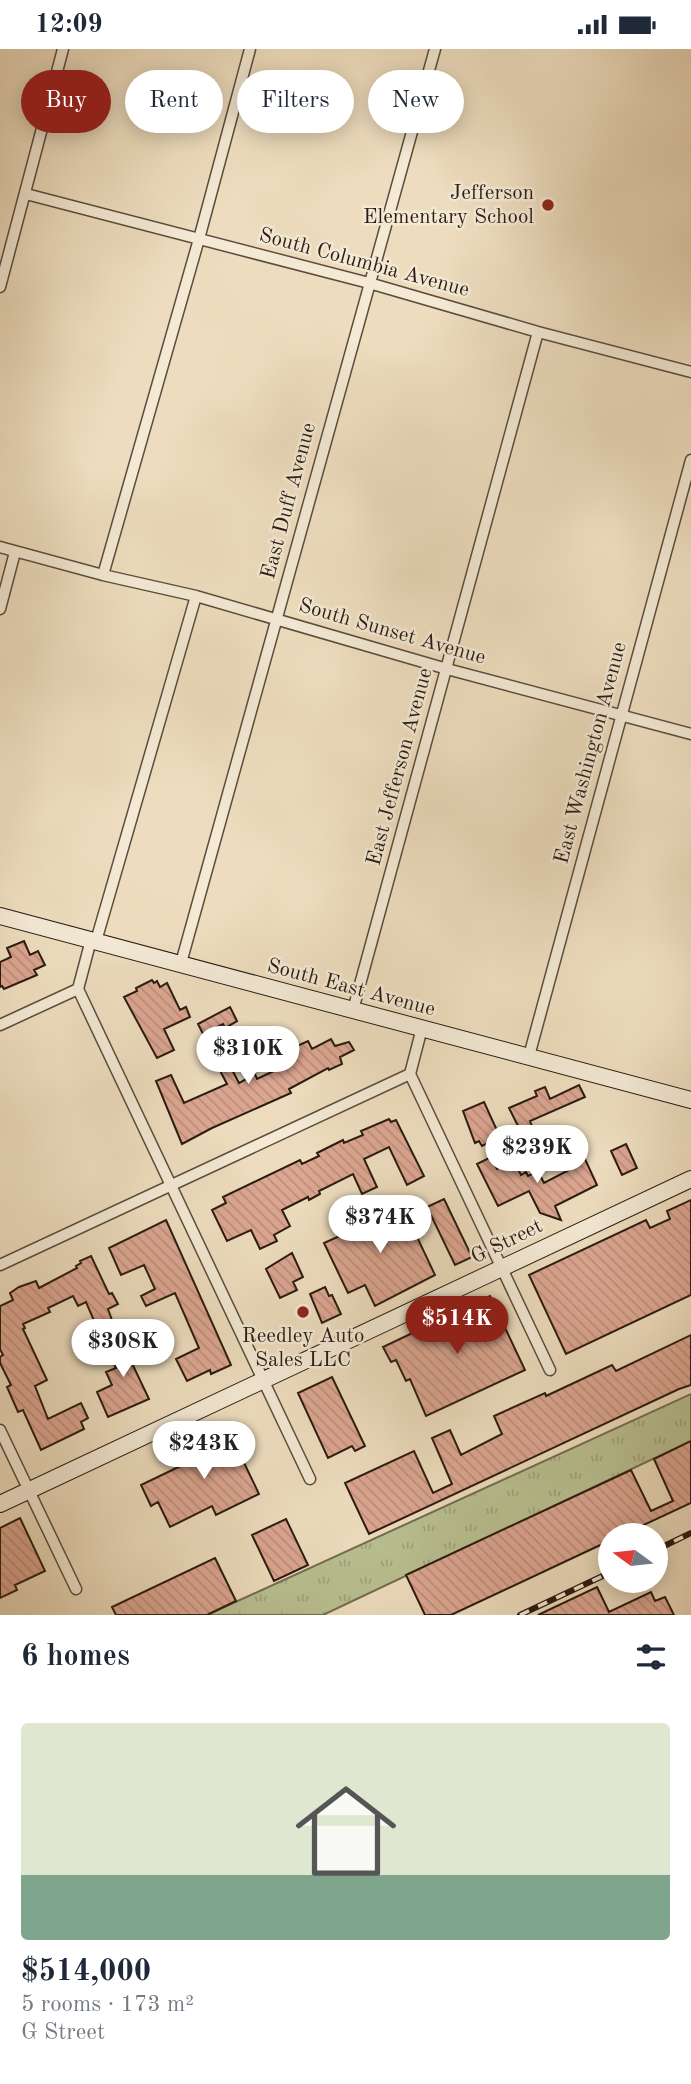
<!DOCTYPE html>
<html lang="en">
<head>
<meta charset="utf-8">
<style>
	:root { --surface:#fff; --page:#f6f6f7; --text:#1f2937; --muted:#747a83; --accent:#8f2418 }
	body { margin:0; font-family:"Old Standard TT",serif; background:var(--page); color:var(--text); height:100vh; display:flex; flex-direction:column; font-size:26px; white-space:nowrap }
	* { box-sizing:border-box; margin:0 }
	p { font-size:23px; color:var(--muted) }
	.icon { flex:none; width:38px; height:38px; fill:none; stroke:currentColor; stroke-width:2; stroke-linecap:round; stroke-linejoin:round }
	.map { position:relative; height:1566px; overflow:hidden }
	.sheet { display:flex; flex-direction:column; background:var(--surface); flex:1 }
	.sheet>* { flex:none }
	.banner { position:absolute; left:21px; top:21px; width:649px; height:63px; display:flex; gap:14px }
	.needle { width:46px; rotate:285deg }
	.fabs { position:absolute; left:598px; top:1474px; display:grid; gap:14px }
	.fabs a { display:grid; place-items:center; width:70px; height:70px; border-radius:50%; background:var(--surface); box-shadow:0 4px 18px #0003; font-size:35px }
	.price { position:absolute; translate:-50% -60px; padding:0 16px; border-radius:24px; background:#fff; color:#222; font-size:23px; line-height:46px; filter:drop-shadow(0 2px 4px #0008) }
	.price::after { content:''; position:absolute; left:50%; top:42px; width:21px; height:16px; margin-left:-10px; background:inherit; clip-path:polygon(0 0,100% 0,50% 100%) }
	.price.on { background:var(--accent); color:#fff }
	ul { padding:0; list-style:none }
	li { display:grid; align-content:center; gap:14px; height:371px; padding:0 21px }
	li span { display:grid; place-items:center; height:217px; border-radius:7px; color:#555 }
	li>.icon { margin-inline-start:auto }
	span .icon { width:126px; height:126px; fill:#fffc; stroke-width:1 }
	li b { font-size:30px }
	h2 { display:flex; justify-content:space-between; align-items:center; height:84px; padding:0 21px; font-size:30px }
	.chip { padding:0 24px; border-radius:32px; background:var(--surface); box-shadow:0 4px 18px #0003; font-size:24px; line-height:63px }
	.chip.on { background:var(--accent); color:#fff }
	.status { display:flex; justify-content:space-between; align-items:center; height:49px; padding:0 35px; background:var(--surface); direction:ltr }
	.status svg { height:19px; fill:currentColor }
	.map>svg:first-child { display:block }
</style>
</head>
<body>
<div class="status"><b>12:09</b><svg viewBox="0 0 49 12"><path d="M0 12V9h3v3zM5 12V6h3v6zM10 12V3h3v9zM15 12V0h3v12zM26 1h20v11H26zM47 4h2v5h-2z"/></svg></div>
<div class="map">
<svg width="691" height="1566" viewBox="0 0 691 1566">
	<defs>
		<pattern id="park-tufts" width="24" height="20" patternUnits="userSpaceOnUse" patternTransform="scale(1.75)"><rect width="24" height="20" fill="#b9c091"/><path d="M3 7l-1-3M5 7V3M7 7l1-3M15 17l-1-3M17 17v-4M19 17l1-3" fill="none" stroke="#9fa47c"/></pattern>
		<pattern id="building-back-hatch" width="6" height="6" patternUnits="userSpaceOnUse" patternTransform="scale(1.75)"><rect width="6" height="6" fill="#dca691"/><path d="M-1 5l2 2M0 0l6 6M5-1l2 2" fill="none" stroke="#bd8e7c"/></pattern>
	</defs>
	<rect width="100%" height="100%" fill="#edddbe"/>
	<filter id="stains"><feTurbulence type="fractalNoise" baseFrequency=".00286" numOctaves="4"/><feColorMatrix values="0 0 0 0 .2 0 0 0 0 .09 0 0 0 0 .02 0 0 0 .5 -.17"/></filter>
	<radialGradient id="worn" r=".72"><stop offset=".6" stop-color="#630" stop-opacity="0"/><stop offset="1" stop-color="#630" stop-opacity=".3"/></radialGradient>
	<path fill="url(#park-tufts)" stroke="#726e51" stroke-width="2" d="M691,1345v47l-368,174h-116z"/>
	<path fill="url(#building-back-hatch)" stroke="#2b1b11" stroke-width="2" d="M24,892l6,14 8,-4 7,14 -11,5 3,5 -33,14 -2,-3 -2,1v-25l11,-5 -4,-9z
		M152,931l2,3 3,-2 3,6 7,-4 13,27 6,-3 4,10 -26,12 10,21 -17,8 -33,-61 13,-6 -1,-3z
		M230,958l7,14 -12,7 -2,-4 -20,10 -5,-10z
		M276,986l8,17 24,-11 4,8 19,-10 4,7 14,-4 5,8 -14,7 2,7 -13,6 -1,-2 -39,21 2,4 -79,35 -30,16 -26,-63 15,-6 13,28 43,-19 -15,-29 10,-5 17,33 16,-9 2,5 19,-9 -14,-29z
		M579,1036l6,12 -55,24 2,5 -11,6 -12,-24 28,-12 -2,-5 10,-4 5,12z
		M484,1053l16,35 -18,9 -3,-5 -4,2 -12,-32z
		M389,1070l2,3 5,-2 28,56 -17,9 -18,-38 -25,12 13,28 -15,7 -9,-20 -34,17 1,3 -11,6 -1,-3 -26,13 8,16 -16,9 3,6 -17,8 -9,-19 -24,11 -15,-31 14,-7 -3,-6 77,-37 2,4 17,-8 -2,-3 26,-13 1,3 19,-8 -2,-4z
		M626,1095l11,24 -15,7 -11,-24z
		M491,1108l6,12 17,-8 7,14 5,-3 2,4 10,-5 6,12 25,-13 -1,-3 17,-8 12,26 -42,21 6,14 -21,-7 -11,-22 -31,15 -21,-42z
		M444,1150l28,58 -17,8 -28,-58z
		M691,1151v95l-125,59 -37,-79 117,-55 4,8 20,-9 -3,-8z
		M400,1152l35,74 -60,31 -10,-21 -17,8 -24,-50 18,-8 -2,-6z
		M166,1171l65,145 -20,9 -1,-4 -23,11 -11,-22 23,-11 -24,-55 -29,13 -5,-10 14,-7 -11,-24 -23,10 -12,-27z
		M292,1204l11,24 -10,5 4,8 -17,8 -14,-29z
		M91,1207l18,38 3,-1 6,11 -10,5 5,14 -15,7 -12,-28 -8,4 -5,-10 -25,12 2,4 -27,12 2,4 -2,1 24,51 -12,6 13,33 33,-16 7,15 -7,4 3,7 -43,21 -18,-40 -5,2 -11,-25 4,-2 -11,-22v-6l3,-2 -3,-6v-43l13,-6 -3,-7 9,-6 17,-6 3,7 38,-20 -1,-2 5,-3 -1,-2z
		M325,1238l4,9 3,-1 9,19 -19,9 -12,-29z
		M490,1247l35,74 -99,46 -16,-37 -4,2 -10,-21 -5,2 -8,-15z
		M128,1281l10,20 -10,5 21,44 -41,18 -11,-25 15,-7 -6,-13 10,-4 -9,-19 12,-6 -4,-7z
		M691,1286v50l-12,4 -310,145 -24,-51 69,-32 19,42 19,-9 -20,-46 18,-8 11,25 41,-21 -8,-18 51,-23 1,3 66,-31 4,6z
		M332,1328l33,69 -10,5 -3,-5 -24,12 -30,-65z
		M225,1374l34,71 -43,21 -4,-9 -42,21 -12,-25 -7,4 -10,-21 50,-24 -3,-7 25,-12 -6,-11z
		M691,1392v62l-69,32h-11v5l-160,75h-26l-19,-40 225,-105 20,41 22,-10 -19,-42z
		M20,1469l25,53 -30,14 2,5 -17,8v-70z
		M286,1470l22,46 -34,16 -22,-46z
		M215,1509l21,43 -29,14h-91l-4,-8z
		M597,1538l12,25 42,-20 4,9 10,-4 9,18h-136z"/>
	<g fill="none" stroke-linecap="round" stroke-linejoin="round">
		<g stroke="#5c4c3c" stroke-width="13">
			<path id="street" d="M26,145l343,89 169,49 153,40
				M0,238l63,-238
				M0,498l103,28 93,21 251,73 244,65
				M103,526l96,-336 51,-190
				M0,560l15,-57
				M91,891l-13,49 232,490
				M96,892l100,-345
				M181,914l254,-914
				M353,961l185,-678
				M0,976l78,-36
				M422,979l-12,46 140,296
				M529,1007l162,-596
				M0,1216l410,-191
				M0,1381l76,159"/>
		</g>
		<g stroke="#2b1b11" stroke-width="18">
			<path id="secondary" d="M0,867l691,184
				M0,1455l691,-325"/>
		</g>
		<use href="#street" stroke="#f3e9d5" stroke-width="10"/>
		<use href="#secondary" stroke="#f3e9d5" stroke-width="16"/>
		<g stroke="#2b1b11" stroke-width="6">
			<path id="rail" d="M656,1501l35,-17
				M520,1566l91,-43"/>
		</g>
		<use href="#rail" stroke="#f3e9d5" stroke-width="3.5" stroke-dasharray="10" stroke-linecap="butt"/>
	</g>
	<g fill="#8f2418" stroke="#f3e9d5" stroke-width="2.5">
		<circle cx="548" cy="156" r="7"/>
		<circle cx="303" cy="1263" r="7"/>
	</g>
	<g text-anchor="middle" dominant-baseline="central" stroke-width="5" stroke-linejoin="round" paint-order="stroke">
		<g font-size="21" fill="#2b1b11" stroke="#f3e9d5" text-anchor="end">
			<text x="534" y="144">Jefferson<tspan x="534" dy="24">Elementary School</tspan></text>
			<text x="303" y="1287" text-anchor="middle">Reedley Auto<tspan x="303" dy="24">Sales LLC</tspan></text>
		</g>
		<g font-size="21" fill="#2b1b11" stroke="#f3e9d5">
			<text transform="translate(364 214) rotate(15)">South Columbia Avenue</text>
			<text transform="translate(289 452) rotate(-75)">East Duff Avenue</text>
			<text transform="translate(392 583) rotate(16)">South Sunset Avenue</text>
			<text transform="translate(591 704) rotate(-75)">East Washington Avenue</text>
			<text transform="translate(400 718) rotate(-75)">East Jefferson Avenue</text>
			<text transform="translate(351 939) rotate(15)">South East Avenue</text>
			<text transform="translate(507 1193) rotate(-26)">G Street</text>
		</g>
	</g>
	<rect width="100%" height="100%" filter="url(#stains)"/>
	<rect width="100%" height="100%" fill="url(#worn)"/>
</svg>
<div class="fabs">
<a><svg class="needle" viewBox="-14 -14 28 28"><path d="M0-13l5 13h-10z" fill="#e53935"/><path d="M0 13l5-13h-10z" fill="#747a83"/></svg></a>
</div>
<b class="price" style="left:248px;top:1037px">$310K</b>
<b class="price" style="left:537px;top:1136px">$239K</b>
<b class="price" style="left:380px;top:1206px">$374K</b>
<b class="price on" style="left:457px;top:1307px">$514K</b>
<b class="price" style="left:123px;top:1330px">$308K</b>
<b class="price" style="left:204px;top:1432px">$243K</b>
<div class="banner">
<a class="chip on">Buy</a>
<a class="chip">Rent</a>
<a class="chip">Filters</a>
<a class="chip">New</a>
</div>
</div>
<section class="sheet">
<h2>6 homes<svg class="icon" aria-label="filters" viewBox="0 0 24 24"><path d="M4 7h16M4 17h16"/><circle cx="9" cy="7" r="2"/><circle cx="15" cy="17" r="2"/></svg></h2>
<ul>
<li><span style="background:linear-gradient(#dfe7d0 70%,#7fa58c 0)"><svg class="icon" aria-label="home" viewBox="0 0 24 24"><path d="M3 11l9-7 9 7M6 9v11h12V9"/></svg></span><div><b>$514,000</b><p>5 rooms · 173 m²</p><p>G Street</p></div></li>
</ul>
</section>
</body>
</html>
